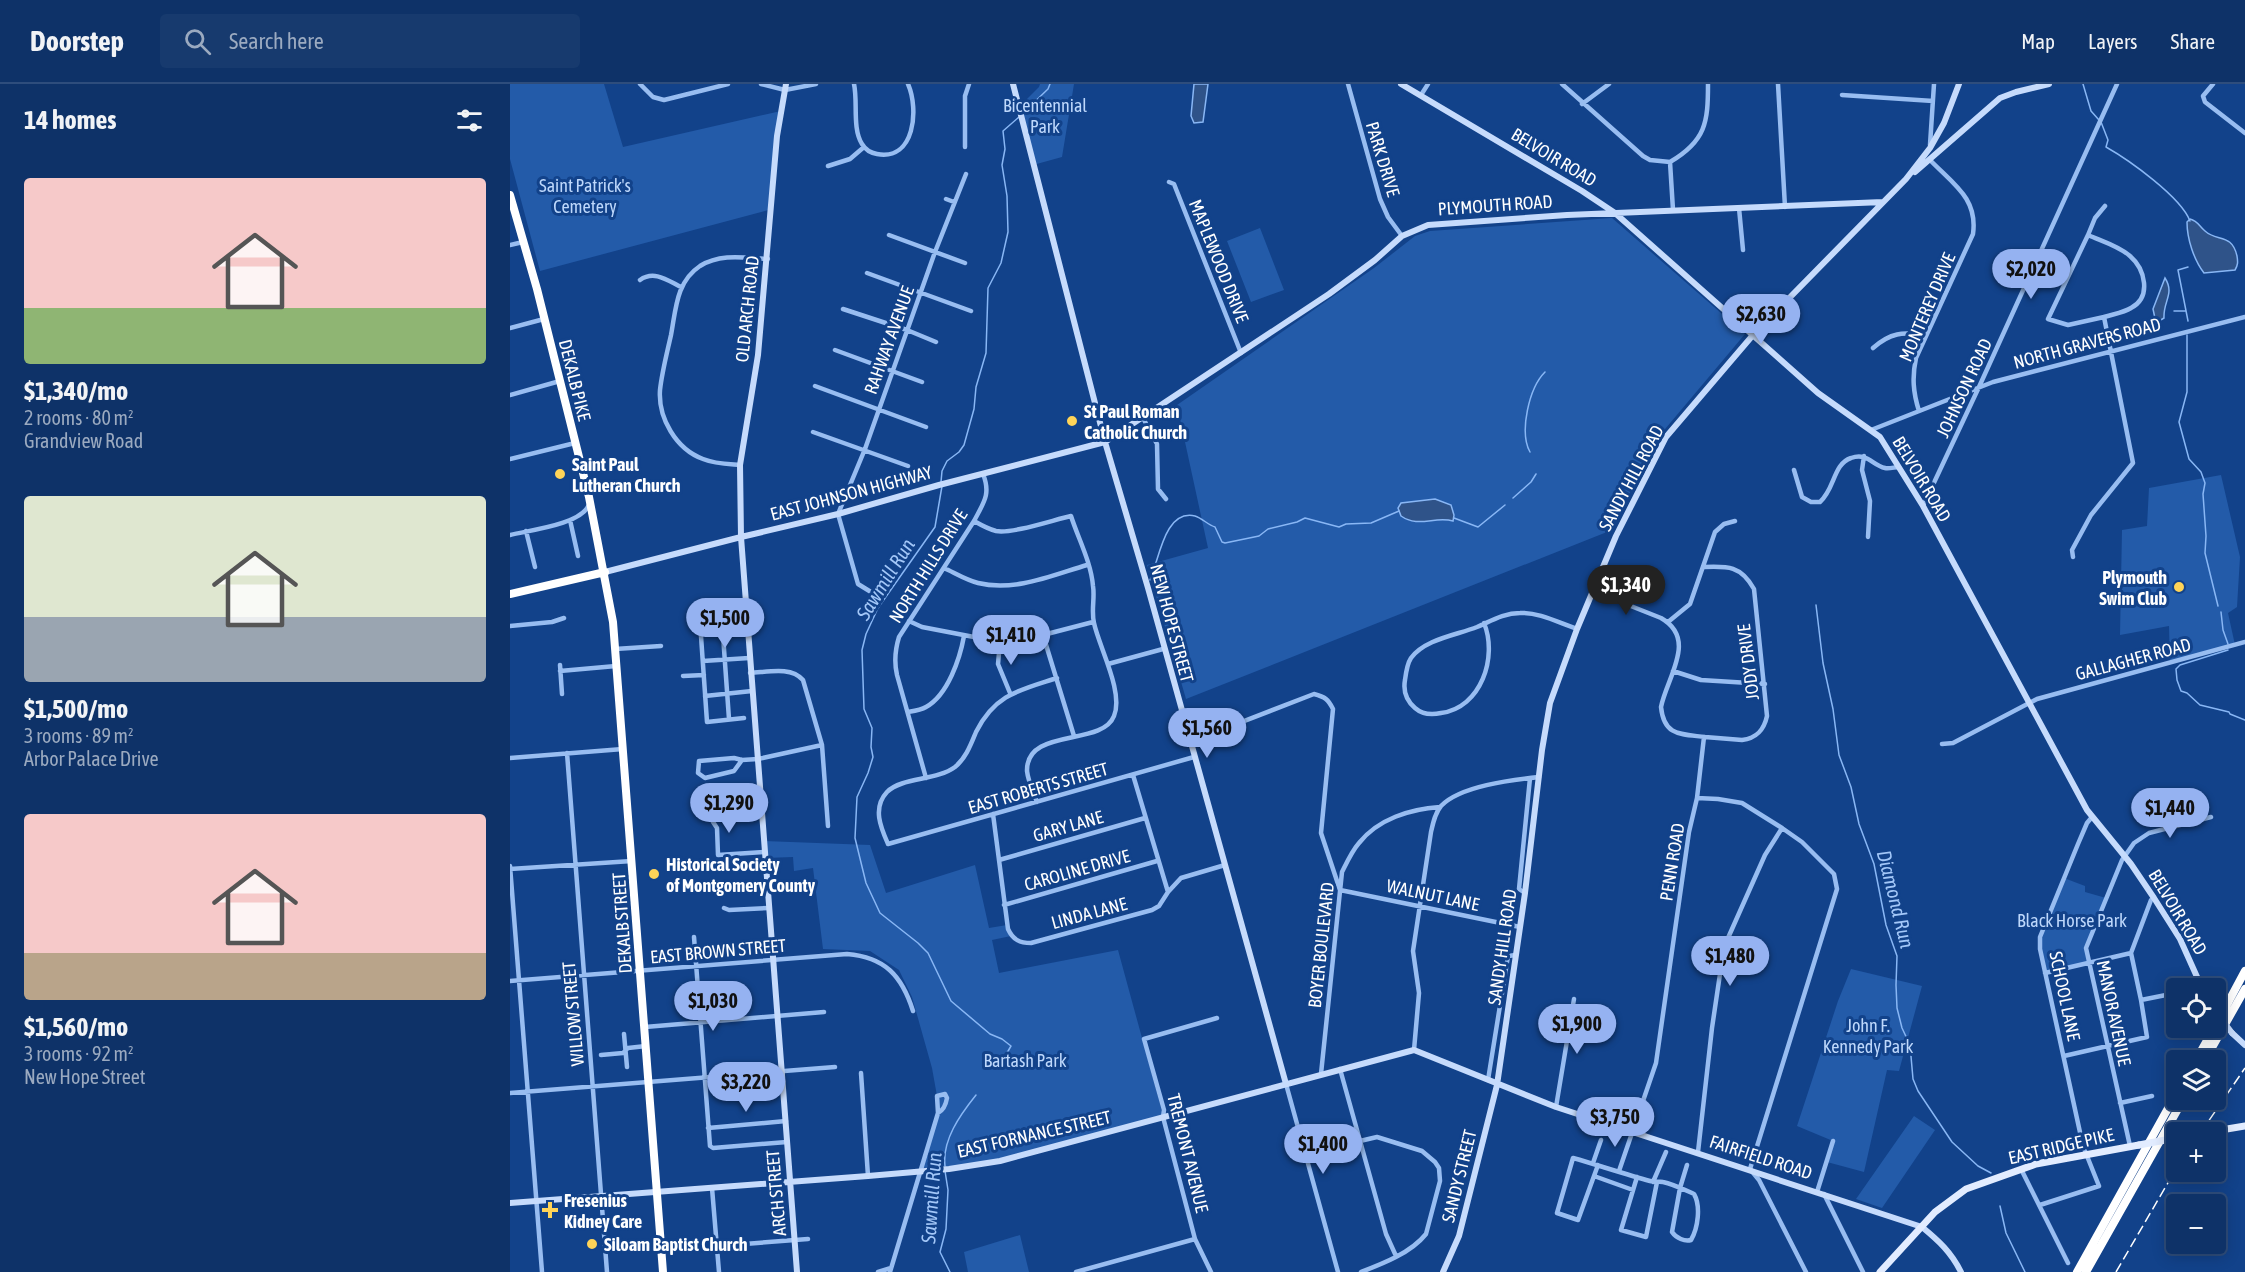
<!DOCTYPE html>
<html lang="en">
<head>
<meta charset="utf-8">
<style>
	:root { --surface:#0e3268; --page:#173a6e; --text:#f1f3f6; --muted:#9baac0; --line:#2e4d7c; --accent:#95b2f1 }
	body { margin:0; font-family:"Asap Condensed",sans-serif; background:var(--page); color:var(--text); height:100vh; display:flex; flex-direction:column; font-size:22px; white-space:nowrap }
	* { box-sizing:border-box; margin:0 }
	p { font-size:20px; color:var(--muted) }
	.icon { flex:none; width:33px; height:33px; fill:none; stroke:currentColor; stroke-width:2; stroke-linecap:round; stroke-linejoin:round }
	.map { position:relative; flex:1; overflow:hidden }
	.side { display:flex; flex-direction:column; background:var(--surface); width:510px }
	.side>* { flex:none }
	.fabs { position:absolute; left:1656px; top:894px; display:grid; gap:12px }
	.fabs a { display:grid; place-items:center; width:60px; height:60px; border-radius:6px; background:var(--surface); box-shadow:0 3px 15px #0003,0 0 0 2px var(--line); font-size:30px }
	.price { position:absolute; translate:-50% -51px; padding:0 14px; border-radius:21px; background:var(--accent); color:#111; font-size:20px; line-height:39px; filter:drop-shadow(0 2px 3px #0008) }
	.price::after { content:''; position:absolute; left:50%; top:36px; width:18px; height:14px; margin-left:-9px; background:inherit; clip-path:polygon(0 0,100% 0,50% 100%) }
	.price.selected { background:#222; color:#fff }
	ul { padding:0; list-style:none }
	li { display:grid; align-content:center; gap:12px; height:318px; padding:0 24px }
	li span { display:grid; place-items:center; height:186px; border-radius:6px; color:#555 }
	li>.icon { margin-inline-start:auto }
	span .icon { width:108px; height:108px; fill:#fffc; stroke-width:1 }
	li b { font-size:26px }
	h2 { display:flex; justify-content:space-between; align-items:center; height:72px; padding:0 24px; font-size:26px }
	header { display:flex; align-items:center; gap:36px; box-sizing:border-box; height:84px; padding:0 30px; background:var(--surface); border-bottom:2px solid var(--line) }
	header strong { font-size:28px }
	nav { display:flex; gap:33px; margin-inline-start:auto; font-size:21px }
	.search { width:420px; height:54px; background:var(--page); display:flex; align-items:center; gap:15px; box-sizing:border-box; padding:0 21px; border-radius:6px; color:var(--muted); font-size:22px }
	main { display:flex; flex:1; min-height:0 }
	.map>svg:first-child { display:block }
</style>
</head>
<body>
<header>
<strong>Doorstep</strong>
<div class="search"><svg class="icon" aria-label="search" viewBox="0 0 24 24"><circle cx="10" cy="10" r="6"/><path d="M15 15l6 6"/></svg>Search here</div>
<nav><a>Map</a><a>Layers</a><a>Share</a></nav>
</header>
<main>
<section class="side">
<h2>14 homes<svg class="icon" aria-label="filters" viewBox="0 0 24 24"><path d="M4 7h16M4 17h16"/><circle cx="9" cy="7" r="2"/><circle cx="15" cy="17" r="2"/></svg></h2>
<ul>
<li><span style="background:linear-gradient(#f6c9c9 70%,#8fb573 0)"><svg class="icon" aria-label="home" viewBox="0 0 24 24"><path d="M3 11l9-7 9 7M6 9v11h12V9"/></svg></span><div><b>$1,340/mo</b><p>2 rooms · 80 m²</p><p>Grandview Road</p></div></li>
<li><span style="background:linear-gradient(#dfe7d0 65%,#9aa5b1 0)"><svg class="icon" aria-label="home" viewBox="0 0 24 24"><path d="M3 11l9-7 9 7M6 9v11h12V9"/></svg></span><div><b>$1,500/mo</b><p>3 rooms · 89 m²</p><p>Arbor Palace Drive</p></div></li>
<li><span style="background:linear-gradient(#f6c9c9 75%,#b9a48a 0)"><svg class="icon" aria-label="home" viewBox="0 0 24 24"><path d="M3 11l9-7 9 7M6 9v11h12V9"/></svg></span><div><b>$1,560/mo</b><p>3 rooms · 92 m²</p><p>New Hope Street</p></div></li>
</ul>
</section>
<div class="map">
<svg width="1735" height="1188" viewBox="0 0 1735 1188">
	<rect width="100%" height="100%" fill="#12428a"/>
	<path fill="#235ba9" d="M0,0h94l19,63 158,-36 -9,98 -232,62 -30,-112z
		M530,0h34l-12,73 -29,8 -14,-58 20,-20z
		M1102,134l133,116 -90,107 -43,89 -426,169 -39,-134 61,-17 -31,-143 197,-137 41,-32 15,-5z
		M750,144l24,62 -33,12 -24,-61z
		M1711,391l19,82 -3,50 -9,6 7,32 -65,18 -1,-37 -49,9 2,-105 25,-4 2,-38z
		M254,757l106,4 16,48 89,-28 14,63 18,-3 4,11 -19,4 7,33 119,-23 45,165 -163,46 -79,10 17,-58 -1,-17 -5,-28 -20,-71 -13,-27 -29,-19 -47,-2 -10,-81 -19,3 -1,-14 -28,1z
		M1554,794l21,8v6l21,6 -20,49 4,15 -45,11 -5,-36z
		M1341,885l71,17 -23,85 -12,-1 -23,102 -37,-10 6,-21 -36,-15 41,-125z
		M1404,1032l21,14 -53,78 -26,-9z
		M510,1151l9,37h-61l-4,-20z"/>
	<path fill="#2f5389" stroke="#89b7f5" stroke-width="1.5" d="M684,0h14l-5,38 -9,1 -3,-7z
		M1680,135c8,2 9,7 15,12 12,11 27,2 32,25 1,6 1,9 -2,14l-31,3c-10,-13 -17,-34 -17,-51z
		M1655,194c10,16 -2,23 -1,40l-8,5 -3,-14z
		M925,415l16,6 3,10 -1,6c-18,-5 -35,7 -52,-5l-3,-8 3,-5z"/>
	<g fill="none" stroke-linecap="round" stroke-linejoin="round">
		<path stroke="#89b7f5" stroke-width="1.5" d="M1573,0l8,27 8,9
			M512,30l26,-25 2,-5
			M1591,38l7,18 -2,7c23,13 75,50 84,74
			M1678,183l-10,3 10,51
			M1664,227h11
			M1677,251v57l-8,30 10,37 12,13 4,11 -2,11 3,42 -1,17 13,53
			M1020,368c-11,-20 -1,-64 15,-80
			M431,398l1,-11 5,-10 12,-9 5,-7 10,-36 2,-22 10,-34 2,-65 13,-25 7,-31 -1,-36 -5,-31 3,-16 -2,-18 16,-14
			M432,402l-7,41 -57,81 -12,26 -4,16 2,59 8,19 -1,19 2,10 -5,16 -11,24 -2,41 11,45 14,30 38,30 10,10 23,48 39,33 12,5 9,7 -7,12
			M1003,414l18,-16 5,-8
			M944,434l24,9 27,-22
			M640,496c9,-19 14,-71 45,-64 7,2 13,9 20,11l7,15 3,1 34,-7 9,-7 29,-7 8,-4 34,9 7,-3 25,-1 28,-12
			M1306,521l7,58 10,46 6,46 12,32 8,37 15,40 12,61 11,31 -1,29 1,23 5,20 8,17 3,34 5,12 34,51 26,24 13,7
			M1711,528l2,18 5,14
			M1718,566l-48,15 -4,4 1,11 4,11 6,2 13,12 29,7 1,2 15,6
			M435,1082c-3,-26 15,-51 31,-71
			M435,1087l3,19 -2,39 -6,23 10,20
			M1490,1122l6,27 19,39"/>
		<path stroke="#98bdf1" stroke-width="4.5" d="M130,0l13,13 11,3 64,-16
			M251,0l24,6 31,-6
			M344,0c4,18 -2,44 8,60 3,5 9,9 15,10 38,7 42,-45 31,-70
			M838,0l32,115 8,18 14,19
			M1052,0l81,72 7,4 20,2
			M1268,0l7,123
			M1703,0l-10,12 2,6 40,31
			M911,11l7,-11
			M1332,11l91,6
			M1072,20l27,-20
			M1420,61l4,-61
			M455,63v-51l4,-12
			M318,82l22,-7 14,-12
			M659,98l5,2 67,169
			M436,115l8,3
			M1229,124l4,42
			M1163,126l-3,-48c36,-21 38,-40 38,-78
			M379,151l76,28
			M1578,151l7,-17 10,-12
			M0,161l13,-3
			M1528,174l32,15
			M357,189l104,38
			M130,196c14,-10 27,0 41,7
			M333,225l64,21 29,12
			M0,244l34,-9
			M1363,264c17,-15 30,-17 52,-12
			M325,266l87,32
			M305,302l111,41
			M0,311l50,-14
			M1409,327c-6,-19 -7,-34 -3,-53l57,-124c5,-36 -20,-50 -43,-74
			M633,334l14,26 1,45 8,10
			M1361,346l122,-48 252,-65
			M303,348l95,34
			M1354,372l-2,14 8,31 -2,36
			M0,375l65,-16
			M230,381c-13,-1 -25,-1 -37,-6 -27,-10 -45,-41 -43,-69 2,-18 7,-37 11,-55 5,-26 5,-53 29,-69 21,-13 45,-8 68,-7
			M1284,386l8,27 9,5h9c15,-13 13,-38 31,-44 16,-6 21,7 34,10 4,1 10,-1 14,-1
			M1413,422l56,-119 138,-303
			M60,436l8,36
			M464,437c7,4 14,8 22,10 16,3 57,-11 75,-15 7,22 20,46 22,70 2,12 -2,25 1,37 5,24 30,69 20,93 -12,31 -88,11 -87,55 1,10 6,21 10,31
			M16,447l9,36
			M0,451c20,-5 70,-10 79,-30
			M1563,473l-1,-7 19,-35 42,-52 -29,-146c9,-3 19,-4 27,-9 21,-11 14,-39 -1,-52 -11,-10 -29,-15 -42,-21l-40,84 20,6 36,-8
			M434,484c11,5 22,12 34,15 37,9 75,-8 109,-18
			M1083,507l68,27c37,21 6,59 0,89 3,29 19,27 44,30 12,1 25,2 37,3 15,-2 22,-10 25,-24l-13,-127c-13,-24 -27,-23 -51,-22
			M361,508l-13,-8 -20,-70 27,-65 70,-197 31,-78
			M399,537l13,6 78,15 43,-7 50,-13
			M1158,538l22,-18 25,-72 9,-8 11,-3
			M974,539c14,34 -3,85 -43,90 -9,2 -18,2 -26,-5 -8,-7 -12,-17 -10,-28 1,-8 2,-16 6,-22 14,-19 46,-23 66,-31 14,-6 27,-14 43,-14 19,-1 39,10 57,16
			M0,542l42,-4 12,-4
			M213,551l6,84
			M533,551l31,101
			M191,552l6,86 37,-4
			M490,558l-2,22 12,29
			M105,565l46,-3
			M193,577l46,-3
			M598,580l55,-15
			M50,581l2,29
			M50,587l56,-5
			M1163,587l28,9 64,4
			M240,589c18,-1 41,-7 53,7l19,65 6,81
			M173,592l21,-1
			M547,594c-37,12 -62,16 -81,54 -5,12 -10,26 -21,35 -19,14 -53,10 -68,25 -15,16 -6,36 1,52l306,-87
			M195,612l47,-5
			M398,628c6,-1 13,-2 18,-5 22,-12 34,-49 38,-71
			M680,658l124,-48c11,3 14,5 19,15l-12,124 19,57 180,37
			M1432,660l11,-1 84,-44 208,-57
			M57,669l40,519
			M0,674l113,-9
			M232,676l-8,11 -29,7 -7,-5 1,-12 35,-3 8,2 16,-1 64,-14
			M416,694l-29,-103c-3,-13 -2,-25 2,-38l75,-116c10,-19 17,-27 9,-47
			M1187,714l21,1 24,4 40,25 20,14 32,32 3,15 -87,280 9,11 47,92
			M483,730l15,115c5,11 12,14 23,14l121,-33 7,-4 9,-14 -35,-117
			M203,738l4,6 1,27 46,-3
			M489,776l146,-42
			M0,782l32,406
			M0,785l122,-8
			M658,808l13,-14 44,-13
			M1015,809l-6,-4 11,-111
			M494,821l153,-44
			M214,824l5,2 40,-2
			M184,853l16,209 3,2 74,-6
			M1535,889l86,-20
			M0,897l337,-27c38,3 55,22 66,57
			M1631,916l35,-7
			M135,943l179,-15
			M114,950l3,33
			M904,966l5,-57 -6,-42 18,-119c2,-9 4,-19 10,-26 19,-20 70,-26 98,-29
			M91,971l22,-2 5,-5 18,-2
			M1554,972l83,-19 -6,-37 -10,-47 20,-53 3,-2
			M830,985l46,165 10,22
			M351,989l7,103
			M811,990l21,-202c5,-10 10,-21 17,-29 19,-24 51,-34 81,-36
			M978,996l20,-124 8,-1
			M776,1000l52,188
			M0,1009l325,-26
			M1610,1019l32,-7
			M1046,1023l18,-108
			M198,1044l78,-7
			M850,1057l17,-4 45,14 13,11 4,6 1,13 -14,53c-15,19 -44,30 -65,38
			M1620,1062l-44,-198 36,-88 12,-17 15,-10 62,-16
			M1188,1068l14,-124 12,-81 41,-92 17,-27
			M1083,1079l8,-23
			M1088,1081l-20,55 -21,-7 16,-55c25,7 51,16 77,23 4,1 9,0 13,1 10,2 22,8 31,12 7,12 4,34 -3,46 -6,2 -15,-2 -19,-8l8,-44 7,-23
			M1511,1085l47,94
			M1109,1087l37,-108 33,-231 8,-34 7,-61
			M1084,1092l39,14
			M1127,1093l-16,53 25,7 11,-55
			M1143,1098l13,-30
			M202,1104l7,84
			M1307,1108l16,-51
			M1314,1110l39,78
			M1530,1121l59,-19 -16,-40 -43,-197v-12l38,-93 9,-21 5,-6
			M208,1162l90,-7
			M368,1188l13,-4
			M380,1188l48,-159 -1,-17 8,-2 2,4c-1,6 -3,12 -9,15
			M566,1188l119,-33
			M701,1188l-16,-33 -32,-122 1,-7 -20,-71 73,-21"/>
		<path stroke="#c6dbfc" stroke-width="6" d="M276,0l-9,52 -19,219 -18,110 1,72 56,735
			M503,0l92,358 43,146 138,496
			M891,0l181,107 33,22 203,180 62,44 43,69 164,304 44,54 23,34 26,41 22,49
			M1405,88l85,-74 16,-6 33,-8
			M95,488l136,-35 97,-23 101,-29 166,-43 224,-148 46,-34 27,-24 26,-11 139,-10 316,-13
			M1722,949l13,12
			M0,1119l358,-27 81,-7 51,-8 414,-111 142,57 366,120c17,14 29,25 39,45
			M933,1188l16,-36 38,-151 28,-192 17,-143 8,-47 27,-74 39,-93 50,-99 87,-102 153,-156 24,-31 14,-25 15,-39"/>
		<path stroke="#e2ecff" stroke-width="7" d="M1699,1048l36,-6
			M1370,1188l55,-60 31,-23 70,-25 103,-19"/>
		<path stroke="#fff" stroke-width="8" d="M0,111l27,94 52,208 24,125 50,650
			M0,510l95,-22
			M1706,941l29,-54
			M1686,976l18,-32
			M1695,976l40,-71
			M1567,1188l99,-178
			M1576,1188l97,-172"/>
		<path stroke="#fff" stroke-width="1.5" stroke-dasharray="10 4.5" stroke-linecap="butt" d="M1691,1048l44,-64
			M1606,1188l60,-103"/>
		<path stroke="#c6dbfc" stroke-width="6" d="M1706,928l16,21"/>
		<path stroke="#e2ecff" stroke-width="7" d="M1629,1061l37,-7"/>
	</g>
	<g fill="#ffd458" stroke="#12428a" stroke-width="2">
		<circle cx="562" cy="337" r="6"/>
		<circle cx="50" cy="390" r="6"/>
		<circle cx="1669" cy="503" r="6"/>
		<circle cx="144" cy="790" r="6"/>
		<path d="M37 1117h6v6h6v6h-6v6h-6v-6h-6v-6h6z"/>
		<circle cx="82" cy="1160" r="6"/>
	</g>
	<g text-anchor="middle" dominant-baseline="central" stroke-width="6" stroke-linejoin="round" paint-order="stroke">
		<g font-size="18" fill="#bed8fc" stroke="#12428a">
			<text x="535" y="21">Bicentennial<tspan x="535" dy="21">Park</tspan></text>
			<text x="75" y="101">Saint Patrick's<tspan x="75" dy="21">Cemetery</tspan></text>
			<text x="1562" y="836">Black Horse Park</text>
			<text x="1358" y="941">John F.<tspan x="1358" dy="21">Kennedy Park</tspan></text>
			<text x="515" y="976">Bartash Park</text>
		</g>
		<g font-size="18" fill="#fff" stroke="#12428a">
			<text transform="translate(1044 73) rotate(31)">BELVOIR ROAD</text>
			<text transform="translate(873 75) rotate(73)">PARK DRIVE</text>
			<text transform="translate(985 121) rotate(-4)">PLYMOUTH ROAD</text>
			<text transform="translate(709 177) rotate(68)">MAPLEWOOD DRIVE</text>
			<text transform="translate(1417 223) rotate(-67)">MONTEREY DRIVE</text>
			<text transform="translate(237 225) rotate(-84)">OLD ARCH ROAD</text>
			<text transform="translate(379 256) rotate(-70)">RAHWAY AVENUE</text>
			<text transform="translate(1577 259) rotate(-15)">NORTH GRAVERS ROAD</text>
			<text transform="translate(65 296) rotate(76)">DEKALB PIKE</text>
			<text transform="translate(1454 304) rotate(-65)">JOHNSON ROAD</text>
			<text transform="translate(1121 394) rotate(-62)">SANDY HILL ROAD</text>
			<text transform="translate(1412 395) rotate(59)">BELVOIR ROAD</text>
			<text transform="translate(341 409) rotate(-15)">EAST JOHNSON HIGHWAY</text>
			<text transform="translate(418 482) rotate(-58)">NORTH HILLS DRIVE</text>
			<text transform="translate(662 539) rotate(75)">NEW HOPE STREET</text>
			<text transform="translate(1623 575) rotate(-15)">GALLAGHER ROAD</text>
			<text transform="translate(1238 578) rotate(-97)">JODY DRIVE</text>
			<text transform="translate(528 704) rotate(-16)">EAST ROBERTS STREET</text>
			<text transform="translate(558 742) rotate(-16)">GARY LANE</text>
			<text transform="translate(1162 778) rotate(-81)">PENN ROAD</text>
			<text transform="translate(567 786) rotate(-16)">CAROLINE DRIVE</text>
			<text transform="translate(923 811) rotate(12)">WALNUT LANE</text>
			<text transform="translate(1668 828) rotate(59)">BELVOIR ROAD</text>
			<text transform="translate(579 829) rotate(-15)">LINDA LANE</text>
			<text transform="translate(112 839) rotate(-94)">DEKALB STREET</text>
			<text transform="translate(811 861) rotate(-84)">BOYER BOULEVARD</text>
			<text transform="translate(992 863) rotate(-82)">SANDY HILL ROAD</text>
			<text transform="translate(208 867) rotate(-5)">EAST BROWN STREET</text>
			<text transform="translate(1555 912) rotate(78)">SCHOOL LANE</text>
			<text transform="translate(1604 929) rotate(78)">MANOR AVENUE</text>
			<text transform="translate(63 930) rotate(-95)">WILLOW STREET</text>
			<text transform="translate(524 1050) rotate(-13)">EAST FORNANCE STREET</text>
			<text transform="translate(1551 1062) rotate(-13)">EAST RIDGE PIKE</text>
			<text transform="translate(678 1069) rotate(76)">TREMONT AVENUE</text>
			<text transform="translate(1251 1073) rotate(18)">FAIRFIELD ROAD</text>
			<text transform="translate(949 1092) rotate(-76)">SANDY STREET</text>
			<text transform="translate(266 1109) rotate(-95)">ARCH STREET</text>
		</g>
		<g font-size="18" font-weight="bold" fill="#fff" stroke="#12428a" text-anchor="start">
			<text x="574" y="327">St Paul Roman<tspan x="574" dy="21">Catholic Church</tspan></text>
			<text x="62" y="380">Saint Paul<tspan x="62" dy="21">Lutheran Church</tspan></text>
			<text x="1657" y="493" text-anchor="end">Plymouth<tspan x="1657" dy="21">Swim Club</tspan></text>
			<text x="156" y="780">Historical Society<tspan x="156" dy="21">of Montgomery County</tspan></text>
			<text x="54" y="1116">Fresenius<tspan x="54" dy="21">Kidney Care</tspan></text>
			<text x="94" y="1160">Siloam Baptist Church</text>
		</g>
		<g font-size="20" font-style="italic" fill="#a3c7f8" stroke="#12428a">
			<text transform="translate(375 495) rotate(-58)">Sawmill Run</text>
			<text transform="translate(1386 815) rotate(76)">Diamond Run</text>
			<text transform="translate(421 1114) rotate(-86)">Sawmill Run</text>
		</g>
	</g>
</svg>
<div class="fabs">
<a><svg class="icon" aria-label="locate" viewBox="0 0 24 24"><circle cx="12" cy="12" r="6"/><path d="M12 2v4M12 18v4M2 12h4M18 12h4"/></svg></a>
<a><svg class="icon" aria-label="layers" viewBox="0 0 24 24"><path d="M12 4l9 5-9 5-9-5zM3 14l9 5 9-5"/></svg></a>
<a>+</a>
<a>−</a>
</div>
<b class="price" style="left:1521px;top:216px">$2,020</b>
<b class="price" style="left:1251px;top:261px">$2,630</b>
<b class="price selected" style="left:1116px;top:532px">$1,340</b>
<b class="price" style="left:215px;top:565px">$1,500</b>
<b class="price" style="left:501px;top:582px">$1,410</b>
<b class="price" style="left:697px;top:675px">$1,560</b>
<b class="price" style="left:219px;top:750px">$1,290</b>
<b class="price" style="left:1660px;top:755px">$1,440</b>
<b class="price" style="left:1220px;top:903px">$1,480</b>
<b class="price" style="left:203px;top:948px">$1,030</b>
<b class="price" style="left:1067px;top:971px">$1,900</b>
<b class="price" style="left:236px;top:1029px">$3,220</b>
<b class="price" style="left:1105px;top:1064px">$3,750</b>
<b class="price" style="left:813px;top:1091px">$1,400</b>
</div>
</main>
</body>
</html>
